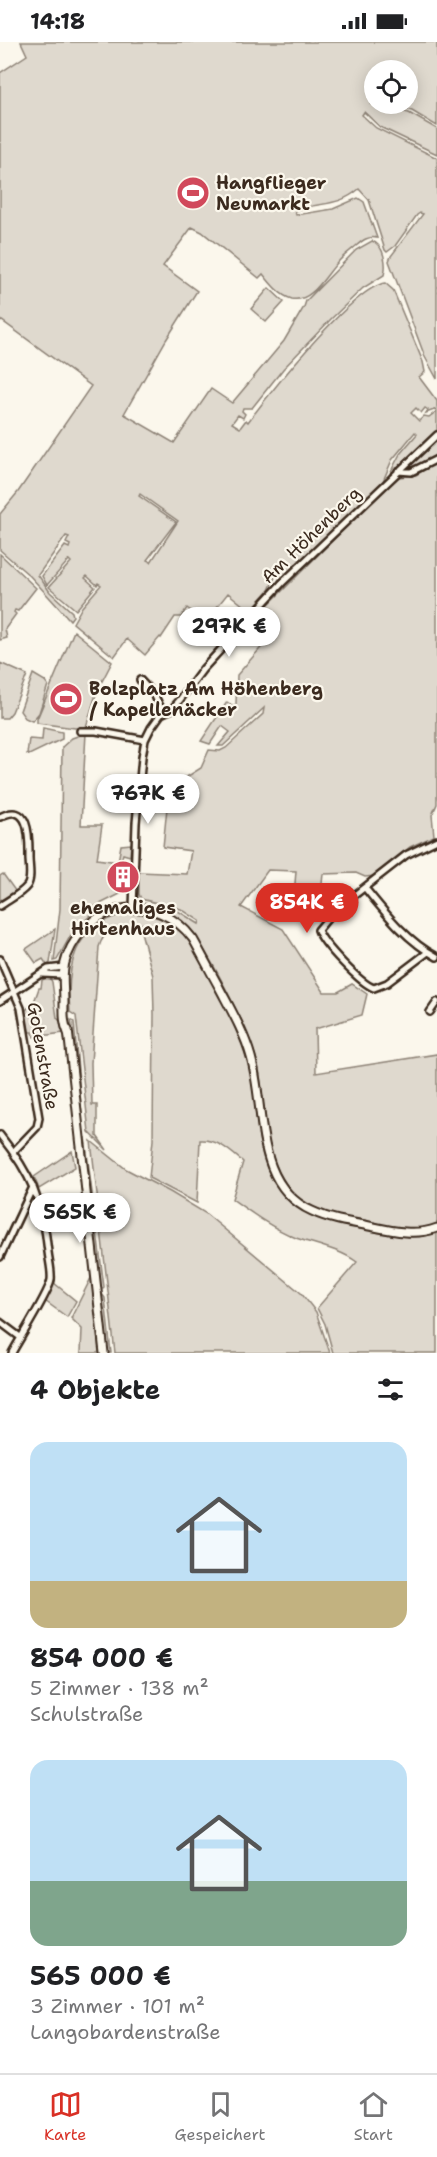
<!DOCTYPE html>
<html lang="de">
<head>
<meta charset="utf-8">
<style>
	:root { --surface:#fff; --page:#f6f6f6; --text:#202124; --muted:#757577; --line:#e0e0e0; --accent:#d93025 }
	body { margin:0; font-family:"Shantell Sans",sans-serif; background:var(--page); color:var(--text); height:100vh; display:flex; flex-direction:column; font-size:22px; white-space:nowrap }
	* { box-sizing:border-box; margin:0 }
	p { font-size:20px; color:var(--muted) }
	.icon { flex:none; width:33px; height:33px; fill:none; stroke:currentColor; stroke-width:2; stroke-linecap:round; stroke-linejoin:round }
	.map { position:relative; height:1311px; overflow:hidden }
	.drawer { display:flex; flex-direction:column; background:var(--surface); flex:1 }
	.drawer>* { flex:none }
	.fabs { position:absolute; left:364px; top:18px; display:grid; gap:12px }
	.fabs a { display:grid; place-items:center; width:54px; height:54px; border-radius:50%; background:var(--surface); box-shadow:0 3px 15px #0003; font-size:30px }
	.price { position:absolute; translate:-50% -51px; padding:0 14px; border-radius:21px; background:#fff; color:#222; font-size:20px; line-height:39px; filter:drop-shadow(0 2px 3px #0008) }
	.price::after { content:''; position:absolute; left:50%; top:36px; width:18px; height:14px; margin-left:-9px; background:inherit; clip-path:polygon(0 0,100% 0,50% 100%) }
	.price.current { background:var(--accent); color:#fff }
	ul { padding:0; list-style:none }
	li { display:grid; align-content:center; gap:12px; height:318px; padding:0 30px }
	li span { display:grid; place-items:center; height:186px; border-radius:18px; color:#555 }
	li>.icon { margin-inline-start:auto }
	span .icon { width:108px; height:108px; fill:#fffc; stroke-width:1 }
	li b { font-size:26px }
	h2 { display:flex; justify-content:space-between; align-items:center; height:72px; padding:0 30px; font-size:26px }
	.status { display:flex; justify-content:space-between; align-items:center; height:42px; padding:0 30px; background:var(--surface); direction:ltr }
	.status svg { height:16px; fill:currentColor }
	.dock { display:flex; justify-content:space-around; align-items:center; height:84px; border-top:2px solid var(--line); background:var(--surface); font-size:16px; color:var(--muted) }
	.dock a { display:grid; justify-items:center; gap:3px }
	.dock .current { color:var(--accent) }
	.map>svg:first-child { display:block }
</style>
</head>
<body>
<div class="status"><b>14:18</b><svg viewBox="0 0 49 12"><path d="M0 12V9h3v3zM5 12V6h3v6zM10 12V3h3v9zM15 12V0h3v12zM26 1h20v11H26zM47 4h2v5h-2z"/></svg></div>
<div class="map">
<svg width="437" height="1311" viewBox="0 0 437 1311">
	<rect width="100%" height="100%" fill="#fbf7ec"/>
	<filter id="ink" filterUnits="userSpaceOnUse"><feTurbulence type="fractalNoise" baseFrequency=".0167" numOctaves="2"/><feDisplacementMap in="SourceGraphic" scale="12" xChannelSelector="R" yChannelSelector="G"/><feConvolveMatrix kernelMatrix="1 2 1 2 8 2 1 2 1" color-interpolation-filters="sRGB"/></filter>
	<g filter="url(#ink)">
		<path fill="#dfd9ce" stroke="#8d8276" stroke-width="1.5" fill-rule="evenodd" d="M21,0h416v84l-25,-15 -31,-7h27v-34h-33v32l-4,2 38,9 28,16v25l-57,-27 -16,-15 -2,3 14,13 61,30v221l-12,-22 -36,-96 2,-5 32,-42 -3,-1 -3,2 -22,31 -8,6 -2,-2 -16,-50 -10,-11c-22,19 -40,12 -64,22l1,4 37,-6 25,-11 6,4 13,36c-9,-2 -14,2 -21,8 -6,5 -13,10 -18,16 -12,12 -26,41 -46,37 -12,-3 -22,-16 -29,-25l-4,4 -57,-46 -10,-5 -29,39 34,25 -31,49 -42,74 50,29 37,-54 21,14 52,-62 20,-34 2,-6 50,-51 16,-9c12,4 15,23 12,34l-21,13 -32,31 -48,50 -31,39h-9l-1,3 3,3 -2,4 -5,-3 -6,8 8,5 6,-8 2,2c22,-29 104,-134 137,-139l8,7 30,72 2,10 -6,5 18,24v8l-11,4 2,-3 -3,-2 -4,5 -5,-5 -5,5 8,8 5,-5 5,1 8,-6v19l-48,45 11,-21 17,-20 -2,-2 -23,28 -9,21 -106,103 4,-11h-4l-8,17 -19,21 -22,-18 -23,29 -18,-14 -6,9h-6l-14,21 -1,-1 -15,18 -18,-16 -13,18 -41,-34 9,-16 19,-22 -3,-2 -1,2 -10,-9 -2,2 10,9 -19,23 -27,-23 22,-25 -2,-2 -22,25 -5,-9 23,-30 4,2 1,-3 -4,-2 3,-6 -3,-1 -28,39 12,17 22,20 1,4 -3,4 -40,-44 -30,-26v-36l18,-22 73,-106 -89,-65 -2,1v-249l27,-18zM140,452l38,27 -27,41 -4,-2 29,-38 -37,-26z
			M269,246l15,14 -18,20 -15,-13z
			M437,398v16l-25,13 -4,-1z
			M437,420v342l-5,11 2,21 -24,11 -35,29 -10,1 -9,-4 -33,1 -2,19 -27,3 2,-25 -28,-1 -27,37 42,22 41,63h14l14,-8 15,10 -5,21 -47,14 1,44 121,-19v170c-22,9 -45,2 -67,-2 -28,-5 -59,-9 -79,-31 -28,-34 -25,-81 -32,-122 -6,-30 -52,-125 -75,-145 -13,-11 -26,-13 -40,-21l34,8 21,13 1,-3 -19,-12 -40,-10 -2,-5v-22l48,2 4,-23 -28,-4 6,-59 32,-20 8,-18 11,1 6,-3 37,-34 1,-6 -41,38h-5l12,-14 -8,-6 -12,18 -9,-3 26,-39 7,5 2,-3 1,-29 36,-41 -17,-17 137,-137 6,-3 17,-2z
			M0,512l36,34 -18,23 -3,-1 -1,2 2,2 -11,15 2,9 -7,2z
			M74,589l38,31 -15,29 -11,36 -11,1 -38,-5v-4z
			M0,621l27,12 -15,37 -5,6h-7z
			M33,632l12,7 3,4 -9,28 -7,8 -7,-3 -5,-7z
			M43,686l19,4v7l-33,16 -2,-1 2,-15 13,1z
			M86,691l-5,92h21l-5,34 21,3 3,-17 10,-1 -1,12 -7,-2 -8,25v6l8,1 7,-21v24l-40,20 3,4 -21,20 -15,27 -3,1 6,-52 2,-162 10,-9z
			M3,832l13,18 -14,10 -2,-3v-23z
			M125,872c23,-1 42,3 59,20 7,7 11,18 16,27 18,31 44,77 51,112 7,36 3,79 24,110 22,32 50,39 85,46 25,5 53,12 77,4v120h-104l-8,-29 -8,-16 40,-46c-18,-13 -41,-17 -61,-24 -24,-10 -43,-24 -64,-39l11,-37c-13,-11 -25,-23 -43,-22l-3,63 -48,-25 4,-38 1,-126 -1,-38 -12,-44 1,-8c-19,4 -37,1 -43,23l-8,116 1,42h5v31l10,14 -18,-18 -13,-116 -6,-4c-4,-45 3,-87 55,-98z
			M55,887l-5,34 -3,2 -4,-6 -7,4 -10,-14z
			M46,936h4l2,4 5,36 4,4 2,11 -29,4 -1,-5h-4l-4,-21 9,-9 5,-14h2l1,-8z
			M71,978l3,2 9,107z
			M85,1095l19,150 -2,2 -3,-8z
			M91,1099l35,28 44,23 35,21 96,80 15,19 14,41h-215z
			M72,1109l3,16 -36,22 -5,-12z
			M92,1234l7,77h-18l1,-24 -11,-11z
			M54,1241l22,18 -9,16 -22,-16z
			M102,1252l3,4 6,55h-3z"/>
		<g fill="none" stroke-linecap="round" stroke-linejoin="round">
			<g stroke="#3b2a1e" stroke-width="10">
				<path id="minor" d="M398,429l13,1 26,-13
					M140,638l15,16 8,17
					M80,689h16l49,9
					M0,775c31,-17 29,23 29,41 0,8 3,21 -2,28 -6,8 -19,14 -27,20
					M365,846c21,26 42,53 72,69
					M133,866l3,-85 6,-66 3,-17 6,-12 10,-14 11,-5 7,-8 24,-32 79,-86 155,-148
					M428,910l-41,31 -13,5c-13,-4 -52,-45 -56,-58l15,-18 73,-57 31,-15
					M0,917l21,49 18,110 -2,9 -24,25
					M42,932l21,1
					M0,959l48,-32 16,-2
					M430,970l7,-10
					M0,1093c31,39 43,67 48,117 1,9 4,19 3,28 -2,13 -31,58 -39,73
					M0,1215l33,-70
					M0,1280l20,15"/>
			</g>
			<g stroke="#3b2a1e" stroke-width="11">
				<path id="major" d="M68,988l36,323
					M68,991c-5,-11 -4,-20 -4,-31 0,-15 -3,-31 3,-46 22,-56 90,-65 126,-17 9,16 17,32 26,48 12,23 25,45 32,70 15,53 2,127 61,154 17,8 35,11 53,14 24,5 49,12 72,3"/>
			</g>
			<use href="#minor" stroke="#fbf7ec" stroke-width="5"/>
			<use href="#major" stroke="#fbf7ec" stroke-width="7"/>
		</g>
	</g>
	<defs>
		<g id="stadium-disc" transform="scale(1.725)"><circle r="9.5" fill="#d1495b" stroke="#fbf7ec"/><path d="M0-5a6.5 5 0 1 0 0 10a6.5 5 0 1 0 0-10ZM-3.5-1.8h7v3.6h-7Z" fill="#fff"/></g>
		<g id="building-disc" transform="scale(1.725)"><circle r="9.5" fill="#d1495b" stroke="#fbf7ec"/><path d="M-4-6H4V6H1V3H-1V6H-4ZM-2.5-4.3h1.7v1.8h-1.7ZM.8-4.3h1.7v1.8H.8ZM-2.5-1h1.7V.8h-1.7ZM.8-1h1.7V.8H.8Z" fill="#fff"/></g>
	</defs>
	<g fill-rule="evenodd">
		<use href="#stadium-disc" x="193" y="151"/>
		<use href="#stadium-disc" x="66" y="657"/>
		<use href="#building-disc" x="123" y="835"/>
	</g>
	<g text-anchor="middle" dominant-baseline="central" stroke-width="4.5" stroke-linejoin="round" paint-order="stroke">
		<g font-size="18" font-weight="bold" fill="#3b2a1e" stroke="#fbf7ec" text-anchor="start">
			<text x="216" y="141">Hangflieger<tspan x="216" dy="21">Neumarkt</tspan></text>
			<text x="89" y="647">Bolzplatz Am Höhenberg<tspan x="89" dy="21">/ Kapellenäcker</tspan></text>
			<text x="123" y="866" text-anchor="middle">ehemaliges<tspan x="123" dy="21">Hirtenhaus</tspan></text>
		</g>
		<g font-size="18" fill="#3b2a1e" stroke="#fbf7ec">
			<text transform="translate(311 493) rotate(-44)">Am Höhenberg</text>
			<text transform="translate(43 1014) rotate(80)">Gotenstraße</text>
		</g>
	</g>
</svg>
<div class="fabs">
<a><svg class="icon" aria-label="locate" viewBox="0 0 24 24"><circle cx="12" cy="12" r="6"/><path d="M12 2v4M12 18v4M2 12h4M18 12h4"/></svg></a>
</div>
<b class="price" style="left:229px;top:616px">297K €</b>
<b class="price" style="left:148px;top:783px">767K €</b>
<b class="price current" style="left:307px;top:892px">854K €</b>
<b class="price" style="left:80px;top:1202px">565K €</b>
</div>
<section class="drawer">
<h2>4 Objekte<svg class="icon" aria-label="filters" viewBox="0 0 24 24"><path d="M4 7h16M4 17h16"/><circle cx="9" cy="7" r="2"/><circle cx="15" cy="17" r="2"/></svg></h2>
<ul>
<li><span style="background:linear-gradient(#bfe0f5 75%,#c2b280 0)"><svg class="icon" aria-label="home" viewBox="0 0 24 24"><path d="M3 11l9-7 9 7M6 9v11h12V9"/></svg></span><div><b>854 000 €</b><p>5 Zimmer · 138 m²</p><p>Schulstraße</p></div></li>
<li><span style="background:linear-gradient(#bfe0f5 65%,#7fa58c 0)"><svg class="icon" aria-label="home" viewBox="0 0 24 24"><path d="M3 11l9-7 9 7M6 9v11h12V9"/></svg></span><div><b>565 000 €</b><p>3 Zimmer · 101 m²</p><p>Langobardenstraße</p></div></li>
</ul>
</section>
<nav class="dock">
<a class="current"><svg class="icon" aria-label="map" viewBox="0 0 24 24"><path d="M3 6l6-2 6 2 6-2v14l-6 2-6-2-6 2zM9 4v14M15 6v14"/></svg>Karte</a>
<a><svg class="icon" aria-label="saved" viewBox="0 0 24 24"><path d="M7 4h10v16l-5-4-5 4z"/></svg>Gespeichert</a>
<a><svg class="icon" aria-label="home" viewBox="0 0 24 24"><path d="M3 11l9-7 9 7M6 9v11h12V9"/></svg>Start</a>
</nav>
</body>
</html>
